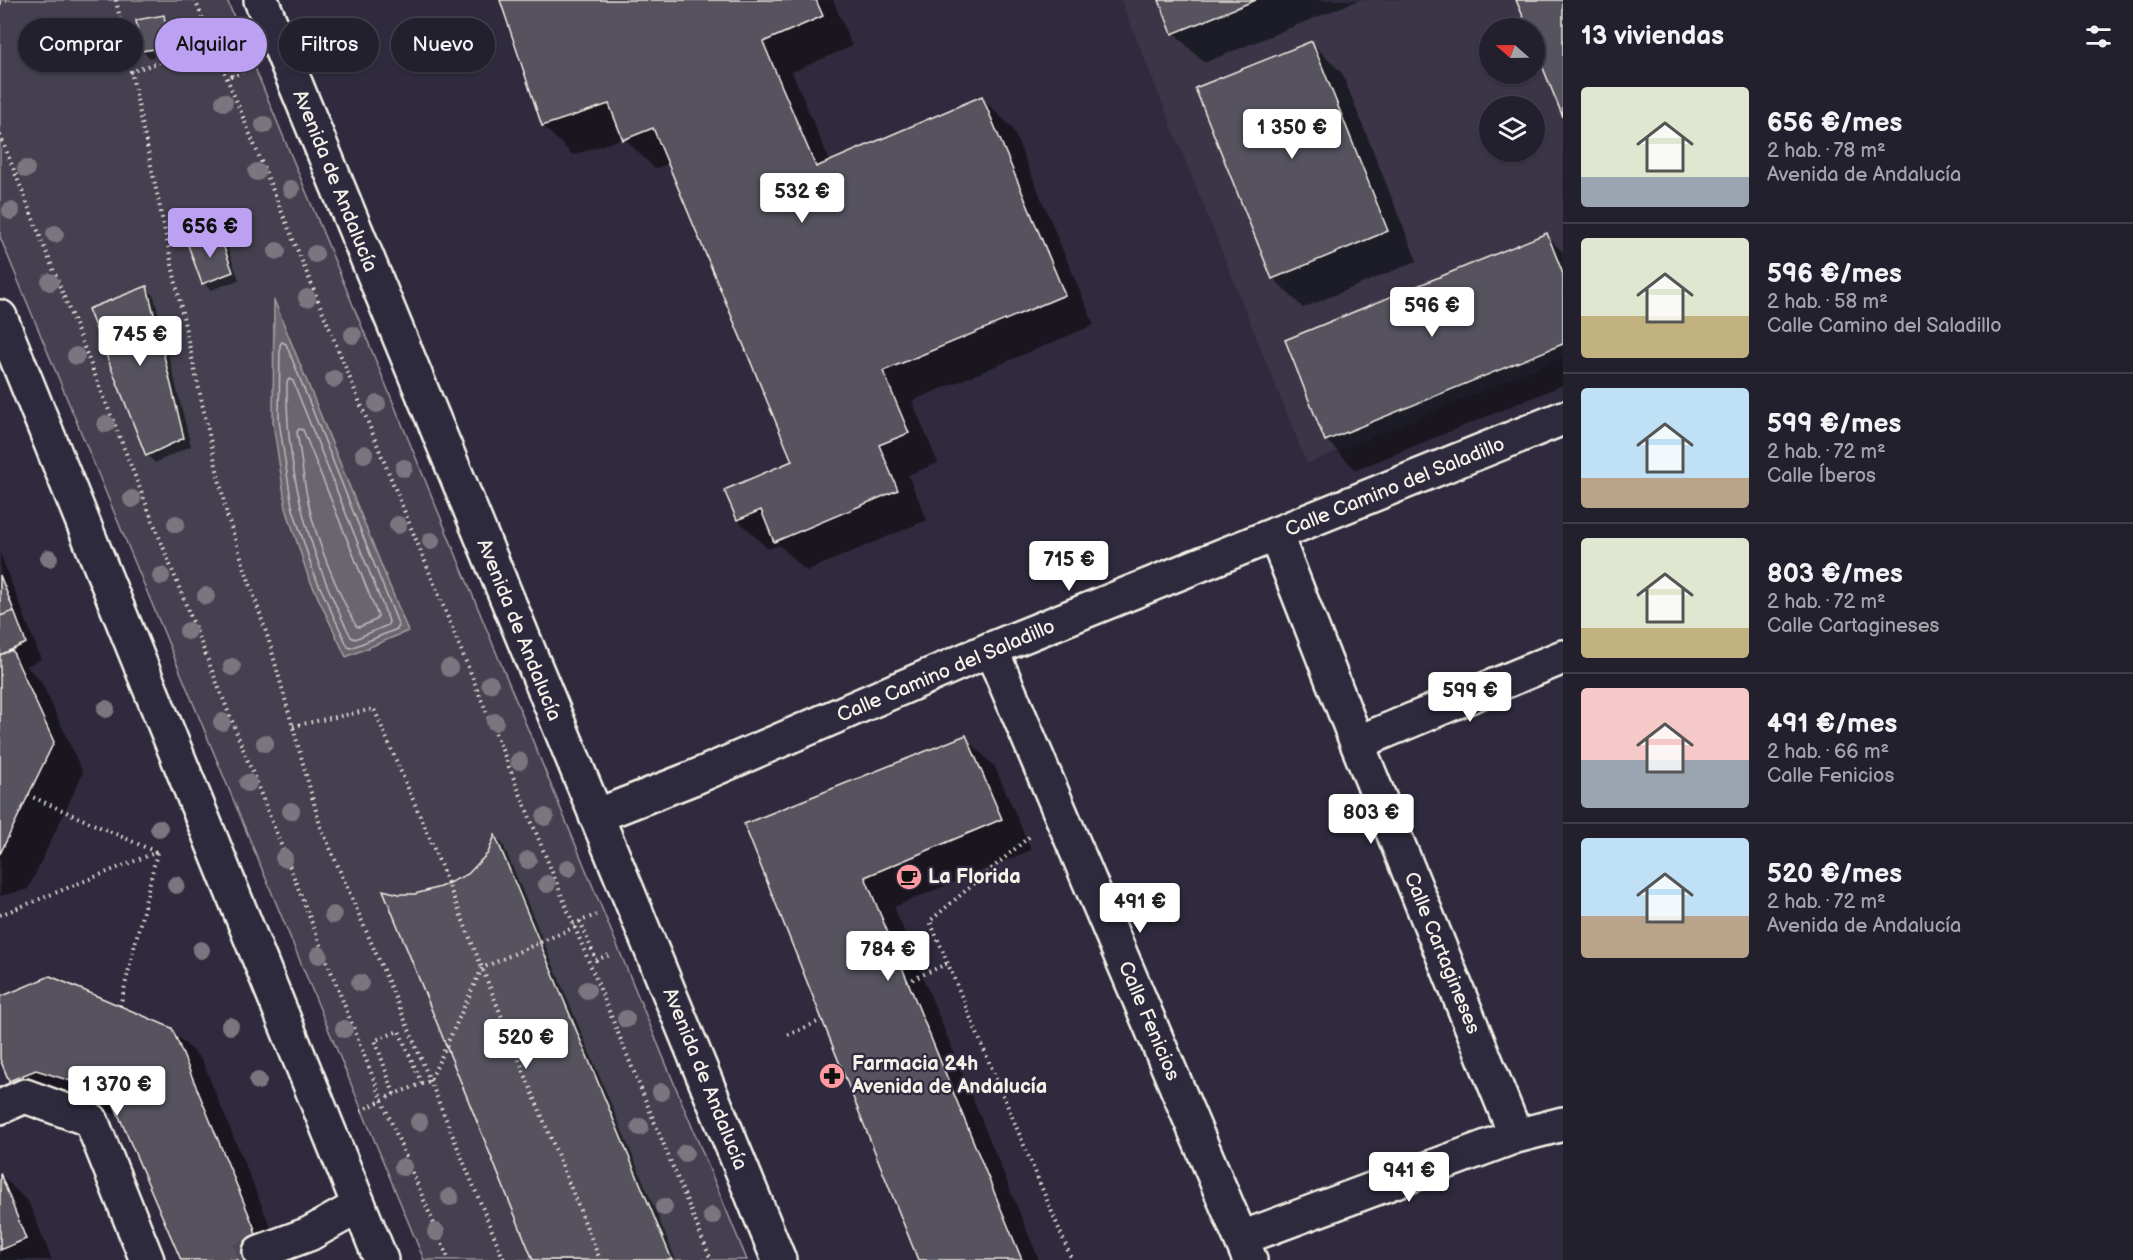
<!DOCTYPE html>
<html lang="es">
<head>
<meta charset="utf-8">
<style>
	:root { --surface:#23202e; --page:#2b2836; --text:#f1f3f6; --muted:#a3a3aa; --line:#403e4a; --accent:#bca0f2 }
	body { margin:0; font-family:"Balsamiq Sans",sans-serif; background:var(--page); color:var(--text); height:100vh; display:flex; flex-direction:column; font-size:22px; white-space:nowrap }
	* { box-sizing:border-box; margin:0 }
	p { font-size:20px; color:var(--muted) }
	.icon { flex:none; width:33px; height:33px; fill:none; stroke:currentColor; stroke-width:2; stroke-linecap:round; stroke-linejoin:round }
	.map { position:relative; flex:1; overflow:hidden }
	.drawer { display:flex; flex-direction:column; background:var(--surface); width:570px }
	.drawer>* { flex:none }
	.guide { position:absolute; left:18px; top:18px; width:570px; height:54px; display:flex; gap:12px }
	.needle { width:39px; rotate:290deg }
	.tools { position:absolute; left:1479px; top:18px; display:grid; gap:12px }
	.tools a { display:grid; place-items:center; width:66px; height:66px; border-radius:50%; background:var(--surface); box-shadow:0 2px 4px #0004,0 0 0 2px var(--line); font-size:30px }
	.price { position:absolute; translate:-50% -51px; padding:0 14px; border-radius:6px; background:#fff; color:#222; font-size:20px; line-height:39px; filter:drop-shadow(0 2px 3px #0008) }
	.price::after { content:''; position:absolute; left:50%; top:36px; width:18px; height:14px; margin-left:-9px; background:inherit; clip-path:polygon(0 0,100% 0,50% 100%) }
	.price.on { background:var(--accent); color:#111 }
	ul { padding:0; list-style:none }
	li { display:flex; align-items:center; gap:18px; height:150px; padding:0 18px }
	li+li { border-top:2px solid var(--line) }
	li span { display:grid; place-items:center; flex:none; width:168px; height:120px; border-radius:6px; color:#555 }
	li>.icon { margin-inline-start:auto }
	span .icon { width:72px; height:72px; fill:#fffc; stroke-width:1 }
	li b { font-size:26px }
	h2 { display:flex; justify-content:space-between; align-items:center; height:72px; padding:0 18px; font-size:26px }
	.pill { padding:0 21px; border-radius:27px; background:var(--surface); box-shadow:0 2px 4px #0004,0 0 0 2px var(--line); font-size:21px; line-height:54px }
	.pill.on { background:var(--accent); color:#111 }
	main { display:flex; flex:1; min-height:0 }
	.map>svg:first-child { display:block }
</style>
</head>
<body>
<main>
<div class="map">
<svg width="1563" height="1260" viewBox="0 0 1563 1260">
	<rect width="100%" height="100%" fill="#2f2a3d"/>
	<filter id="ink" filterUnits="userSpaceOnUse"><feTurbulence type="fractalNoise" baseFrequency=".0167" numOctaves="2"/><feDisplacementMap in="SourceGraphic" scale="12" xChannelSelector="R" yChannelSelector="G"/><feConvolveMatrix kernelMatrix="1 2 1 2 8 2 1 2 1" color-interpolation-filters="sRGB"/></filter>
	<g filter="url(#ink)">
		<path fill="#3b3647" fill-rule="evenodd" d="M1121,0h442v357l-256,107zM1490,28h44v46h-44zM1490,106h44v46h-44z"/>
		<path fill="#454050" stroke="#9c989c" stroke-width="1.5" d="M0,0h227l520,1260h-323l-424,-1023z"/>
		<path fill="#6a6670" stroke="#a19ea0" stroke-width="1.5" d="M274,300l134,331 -62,26 -38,-81 -22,-68 -13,-86z"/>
		<path fill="#0007" d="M502,0h331l19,46 -60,26 38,90 152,-64 30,30 82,197 -182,76 26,62 -30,12 19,45 -121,51 -27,-26 -11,4 -30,-29 -12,-29 68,-29 -125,-299 -14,6 -31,-31 -51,17 -30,-29z
			M1160,0h199l-155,63 -30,-30z
			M163,17l8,7 5,30 -26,4 -8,-7z
			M1312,43l30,30 75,188 -114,47 -30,-30z
			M218,235l8,8 13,37 -28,10 -8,-7z
			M1546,235l17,17v133l-207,85 -30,-30z
			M147,288l7,8 37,150 -36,17 -8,-8z
			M0,553l41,106 -15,7 15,15 42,92 -55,116 -28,7z
			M965,737l30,30 36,83 -137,57 145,353h-119l-175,-435z
			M496,837l7,7 173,416h-142l-135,-364 28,-3 41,-18 21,-21z
			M0,998l171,32 31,30 82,200h-102l-61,-144 -54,-17 -27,11 -30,-30 -10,-25z
			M0,1174l29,29 23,57h-52z"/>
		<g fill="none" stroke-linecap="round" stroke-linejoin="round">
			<path stroke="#bdb9b8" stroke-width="1.5" d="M282,342l4,2 113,282 -2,3 -46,19 -3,-1 -34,-73 -22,-68 -13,-85 1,-76z
				M289,379l4,2 96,240 -1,4 -33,14 -4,-2c-41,-80 -66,-164 -64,-255z
				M299,429l4,1 75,186 -2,4 -17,7 -3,-1c-19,-36 -40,-85 -48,-125 -5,-23 -7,-46 -11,-69z"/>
		</g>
		<path fill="#56525f" stroke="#f4f1e8" stroke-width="1.5" d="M500,0h316l7,16 -60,26 53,125 166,-71 83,199 -182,76 26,62 -30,12 19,45 -124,52 -13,-32 -24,10 -13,-30 68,-29 -139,-333 -30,12 -14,-36 -67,22z
			M1159,0h97l-84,34z
			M1516,0h47v117l-29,-71v-18h-6z
			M164,15l5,32 -28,4 -5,-31z
			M1312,41l76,190 -116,48 -77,-191z
			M1547,233l16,41v70l-238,97 -40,-101z
			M219,234l14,38 -31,12 -14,-39z
			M147,286l37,152 -38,18 -58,-147z
			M0,575l14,36 -14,5z
			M14,611l12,32 -26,12v-39z
			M12,650l42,92 -54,112v-199z
			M966,735l36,84 -137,58 157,383h-104l-174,-436z
			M495,835l177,425h-139l-150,-370 16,4h16l25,-7 28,-13 20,-21z
			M50,976l122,52 82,199 6,25 -21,8h-58l-72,-167 -73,-23 -27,11 -9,-22v-62z
			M0,1173l26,66 -26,11z"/>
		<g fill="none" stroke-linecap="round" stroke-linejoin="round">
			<path stroke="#4d4857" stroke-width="33" stroke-dasharray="33 16" stroke-linecap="butt" d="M239,1260l21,-8"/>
			<g stroke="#f4f1e8" stroke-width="38">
				<path id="street" d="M1276,536l81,207 159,393
					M991,649l259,611
					M1357,743l206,-86
					M0,1107l25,-11 66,24 56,140
					M1242,1238l274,-102 47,-12
					M260,1252l49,-18 50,-28"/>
			</g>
			<g stroke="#f4f1e8" stroke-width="38">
				<path id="secondary" d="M596,816l97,-38 298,-129 572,-231"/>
			</g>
			<g stroke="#f4f1e8" stroke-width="38">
				<path id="primary" d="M261,0l518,1260
					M0,317l381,943"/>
			</g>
			<path stroke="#f4f1e8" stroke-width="4" stroke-dasharray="1.5 4.5" stroke-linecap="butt" d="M116,0l70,331 41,184 42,126 51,184 90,207 94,228
				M195,0l516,1260
				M0,3l6,-3
				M207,30l22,-8
				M211,39l6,-3 15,40 18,-7
				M130,72l83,-28
				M0,135l382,965 67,160
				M293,726l81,-17 58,135 168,416
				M28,795l128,57
				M1029,837l-99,84 142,339
				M0,915l157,-63
				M580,921l16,39 16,-6
				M573,924l23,-9
				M907,982l41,-19
				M120,1006l37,-153
				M788,1035l34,-15
				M394,1094l-19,-54 24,-9 23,53
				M361,1111l33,-17 36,-13 52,-113 93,-41"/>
			<use href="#street" stroke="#2f2a3d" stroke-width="33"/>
			<use href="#secondary" stroke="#2f2a3d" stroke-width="33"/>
			<use href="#primary" stroke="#2f2a3d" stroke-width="33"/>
		</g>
		<g fill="#7a757e">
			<circle cx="224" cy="102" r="9"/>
			<circle cx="264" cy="125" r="9"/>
			<circle cx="26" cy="169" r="9"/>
			<circle cx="257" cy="172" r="9"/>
			<circle cx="291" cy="189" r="9"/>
			<circle cx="11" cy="211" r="9"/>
			<circle cx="55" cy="234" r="9"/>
			<circle cx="277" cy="251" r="9"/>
			<circle cx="315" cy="254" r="9"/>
			<circle cx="50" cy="282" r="9"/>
			<circle cx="307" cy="298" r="9"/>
			<circle cx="353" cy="335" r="9"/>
			<circle cx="76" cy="356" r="9"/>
			<circle cx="334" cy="379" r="9"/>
			<circle cx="377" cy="404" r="9"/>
			<circle cx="106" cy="424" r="9"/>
			<circle cx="364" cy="454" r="9"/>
			<circle cx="404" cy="468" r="9"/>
			<circle cx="132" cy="499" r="9"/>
			<circle cx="176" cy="524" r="9"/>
			<circle cx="398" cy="525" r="9"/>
			<circle cx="431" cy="541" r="9"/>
			<circle cx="49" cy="558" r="9"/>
			<circle cx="161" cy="576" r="9"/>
			<circle cx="206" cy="596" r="9"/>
			<circle cx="188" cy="631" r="9"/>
			<circle cx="232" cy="667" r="9"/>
			<circle cx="449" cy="668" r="9"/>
			<circle cx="490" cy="684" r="9"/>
			<circle cx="106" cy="709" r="9"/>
			<circle cx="222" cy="722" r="9"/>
			<circle cx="495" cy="722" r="9"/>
			<circle cx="265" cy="743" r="9"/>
			<circle cx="519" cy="761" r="9"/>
			<circle cx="248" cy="783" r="9"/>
			<circle cx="291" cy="811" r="9"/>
			<circle cx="545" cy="817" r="9"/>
			<circle cx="159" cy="828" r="9"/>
			<circle cx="284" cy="858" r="9"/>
			<circle cx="528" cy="860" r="9"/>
			<circle cx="568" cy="868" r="9"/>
			<circle cx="547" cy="884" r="9"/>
			<circle cx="176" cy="885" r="9"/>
			<circle cx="333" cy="915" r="9"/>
			<circle cx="201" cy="950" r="9"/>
			<circle cx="319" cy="955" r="9"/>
			<circle cx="360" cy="983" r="9"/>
			<circle cx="587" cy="990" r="9"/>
			<circle cx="626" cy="1019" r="9"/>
			<circle cx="230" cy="1026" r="9"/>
			<circle cx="344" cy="1029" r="9"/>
			<circle cx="258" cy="1081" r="9"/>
			<circle cx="661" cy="1092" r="9"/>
			<circle cx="419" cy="1122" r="9"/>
			<circle cx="640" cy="1127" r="9"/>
			<circle cx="685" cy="1153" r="9"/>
			<circle cx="403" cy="1167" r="9"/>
			<circle cx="450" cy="1197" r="9"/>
			<circle cx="664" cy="1207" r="9"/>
			<circle cx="712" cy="1216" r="9"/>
			<circle cx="436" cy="1232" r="9"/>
		</g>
	</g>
	<defs>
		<g id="cafe-disc" transform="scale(1.35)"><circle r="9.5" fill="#ff9aa2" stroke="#2f2a3d"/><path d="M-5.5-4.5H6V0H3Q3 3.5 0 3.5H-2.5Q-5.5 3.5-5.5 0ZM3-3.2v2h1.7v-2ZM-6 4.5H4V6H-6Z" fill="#111"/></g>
		<g id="pharmacy-disc" transform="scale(1.35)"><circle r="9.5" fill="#ff9aa2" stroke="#2f2a3d"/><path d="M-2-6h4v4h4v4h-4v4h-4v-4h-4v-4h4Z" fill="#111"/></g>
	</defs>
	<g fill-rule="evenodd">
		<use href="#cafe-disc" x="909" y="877"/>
		<use href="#pharmacy-disc" x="832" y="1076"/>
	</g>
	<g text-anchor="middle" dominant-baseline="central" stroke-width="4.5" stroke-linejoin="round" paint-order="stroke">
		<g font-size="20" fill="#f4f1e8" stroke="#2f2a3d">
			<text transform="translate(335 181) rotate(68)">Avenida de Andalucía</text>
			<text transform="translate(1395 487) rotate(-22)">Calle Camino del Saladillo</text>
			<text transform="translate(519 630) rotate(68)">Avenida de Andalucía</text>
			<text transform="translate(946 671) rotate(-23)">Calle Camino del Saladillo</text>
			<text transform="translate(1442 953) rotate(68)">Calle Cartagineses</text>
			<text transform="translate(1149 1021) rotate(67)">Calle Fenicios</text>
			<text transform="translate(705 1079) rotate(68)">Avenida de Andalucía</text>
		</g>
		<g font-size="20" font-weight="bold" fill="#f4f1e8" stroke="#2f2a3d" text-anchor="start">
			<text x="928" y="877">La Florida</text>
			<text x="852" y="1064">Farmacia 24h<tspan x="852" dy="23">Avenida de Andalucía</tspan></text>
		</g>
	</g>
</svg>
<div class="tools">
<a><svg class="needle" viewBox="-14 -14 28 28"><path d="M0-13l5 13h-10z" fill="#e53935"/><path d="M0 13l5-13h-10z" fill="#a3a3aa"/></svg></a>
<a><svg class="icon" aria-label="layers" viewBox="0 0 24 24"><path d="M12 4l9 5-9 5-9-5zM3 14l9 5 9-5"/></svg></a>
</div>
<b class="price" style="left:1292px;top:160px">1 350 €</b>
<b class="price" style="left:802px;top:224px">532 €</b>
<b class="price on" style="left:210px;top:259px">656 €</b>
<b class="price" style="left:1432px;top:338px">596 €</b>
<b class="price" style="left:140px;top:367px">745 €</b>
<b class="price" style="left:1069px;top:592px">715 €</b>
<b class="price" style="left:1470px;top:723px">599 €</b>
<b class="price" style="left:1371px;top:845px">803 €</b>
<b class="price" style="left:1140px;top:934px">491 €</b>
<b class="price" style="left:888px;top:982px">784 €</b>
<b class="price" style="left:526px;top:1070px">520 €</b>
<b class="price" style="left:117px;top:1117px">1 370 €</b>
<b class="price" style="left:1409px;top:1203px">941 €</b>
<div class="guide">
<a class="pill">Comprar</a>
<a class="pill on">Alquilar</a>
<a class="pill">Filtros</a>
<a class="pill">Nuevo</a>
</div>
</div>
<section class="drawer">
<h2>13 viviendas<svg class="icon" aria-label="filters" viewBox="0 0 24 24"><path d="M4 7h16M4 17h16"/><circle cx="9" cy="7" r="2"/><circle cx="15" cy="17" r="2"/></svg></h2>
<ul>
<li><span style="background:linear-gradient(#dfe7d0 75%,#9aa5b1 0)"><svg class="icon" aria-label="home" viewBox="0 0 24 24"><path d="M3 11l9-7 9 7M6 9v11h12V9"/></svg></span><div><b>656 €/mes</b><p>2 hab. · 78 m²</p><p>Avenida de Andalucía</p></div></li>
<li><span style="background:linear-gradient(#dfe7d0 65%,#c2b280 0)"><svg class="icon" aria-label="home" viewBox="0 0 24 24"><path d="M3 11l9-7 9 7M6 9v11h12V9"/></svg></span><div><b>596 €/mes</b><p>2 hab. · 58 m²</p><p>Calle Camino del Saladillo</p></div></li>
<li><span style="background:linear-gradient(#bfe0f5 75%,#b9a48a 0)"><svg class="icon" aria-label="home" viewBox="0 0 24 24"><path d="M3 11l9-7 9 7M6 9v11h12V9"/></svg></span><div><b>599 €/mes</b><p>2 hab. · 72 m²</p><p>Calle Íberos</p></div></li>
<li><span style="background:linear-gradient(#dfe7d0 75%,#c2b280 0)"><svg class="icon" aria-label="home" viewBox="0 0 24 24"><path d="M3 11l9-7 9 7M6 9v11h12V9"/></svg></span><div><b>803 €/mes</b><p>2 hab. · 72 m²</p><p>Calle Cartagineses</p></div></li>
<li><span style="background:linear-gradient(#f6c9c9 60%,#9aa5b1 0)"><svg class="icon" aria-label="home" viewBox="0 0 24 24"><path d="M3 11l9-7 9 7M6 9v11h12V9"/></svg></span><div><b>491 €/mes</b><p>2 hab. · 66 m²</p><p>Calle Fenicios</p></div></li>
<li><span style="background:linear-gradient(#bfe0f5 65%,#b9a48a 0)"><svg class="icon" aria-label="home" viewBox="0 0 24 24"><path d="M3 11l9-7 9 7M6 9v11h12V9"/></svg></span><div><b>520 €/mes</b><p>2 hab. · 72 m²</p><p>Avenida de Andalucía</p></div></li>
</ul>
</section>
</main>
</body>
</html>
